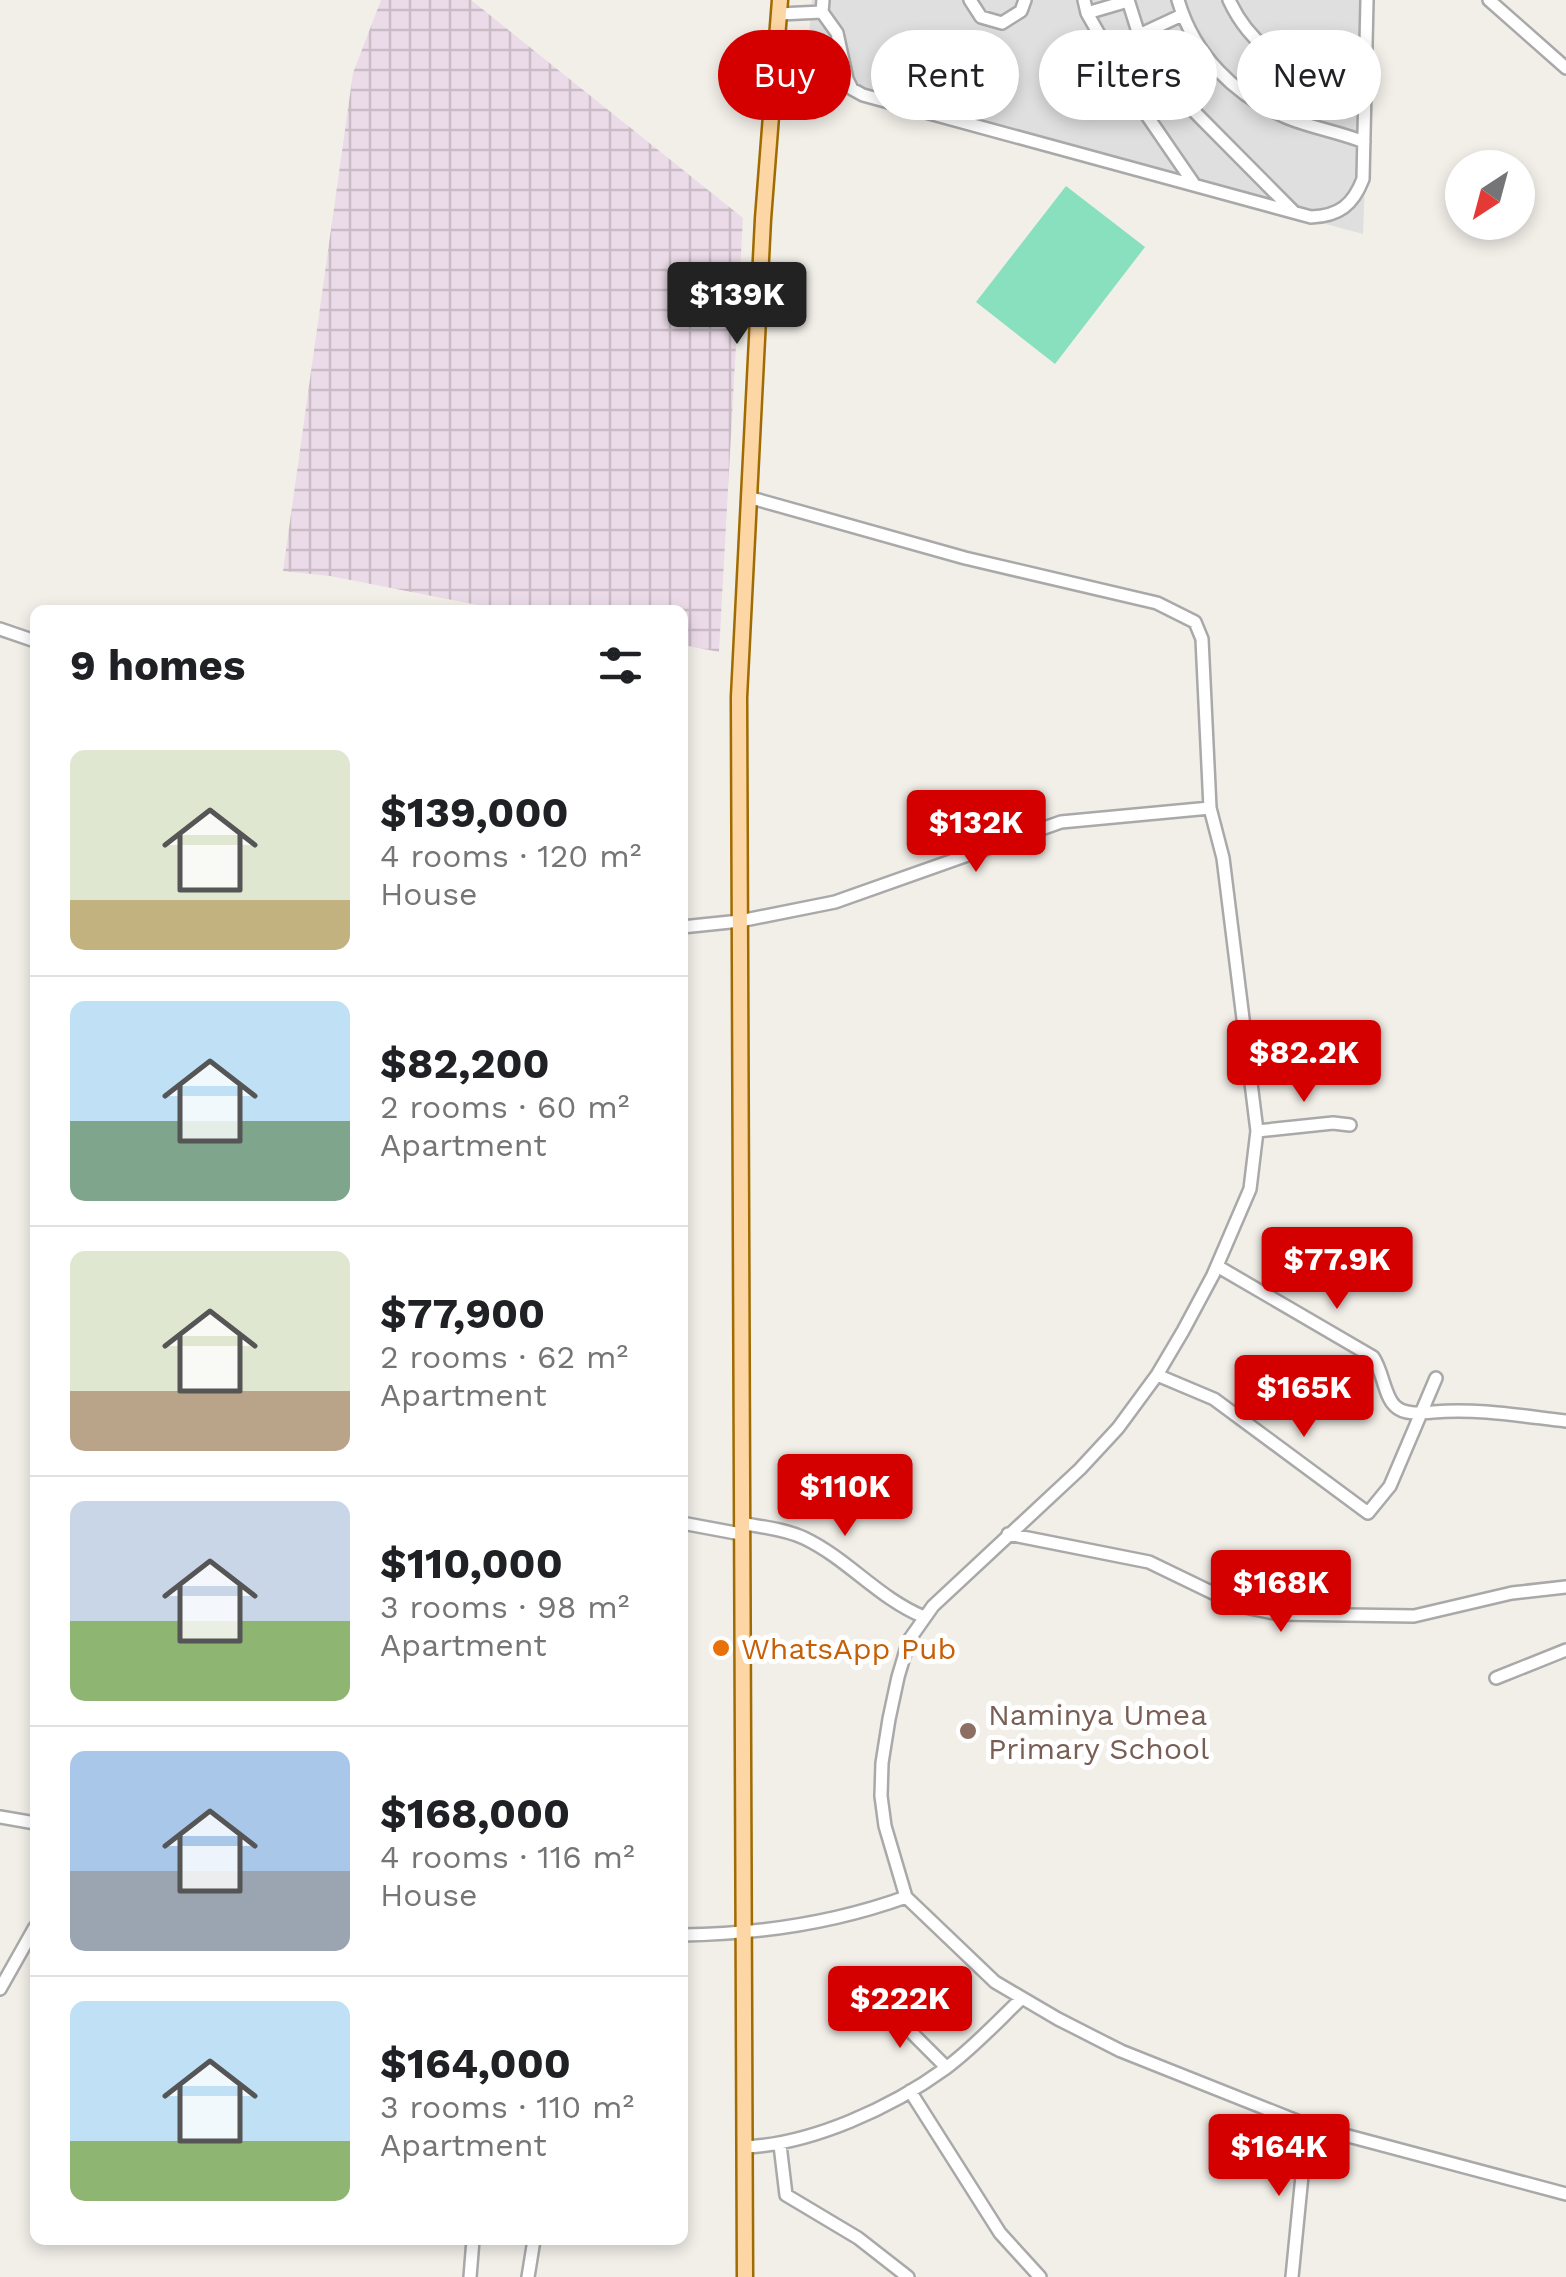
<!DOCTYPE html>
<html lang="en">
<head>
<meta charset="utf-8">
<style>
	:root { --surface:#fff; --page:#f6f6f6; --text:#202124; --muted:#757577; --line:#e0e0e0; --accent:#d40000 }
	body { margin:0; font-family:"Work Sans",sans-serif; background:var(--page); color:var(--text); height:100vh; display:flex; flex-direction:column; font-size:38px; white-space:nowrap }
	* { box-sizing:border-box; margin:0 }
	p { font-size:32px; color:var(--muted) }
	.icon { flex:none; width:55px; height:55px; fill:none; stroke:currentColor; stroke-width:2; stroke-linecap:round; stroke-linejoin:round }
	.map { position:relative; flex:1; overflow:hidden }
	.details { position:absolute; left:30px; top:605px; width:658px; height:1640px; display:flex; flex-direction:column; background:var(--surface); border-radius:15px; box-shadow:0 5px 15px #0003 }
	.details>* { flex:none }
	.banner { position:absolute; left:718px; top:30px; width:698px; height:90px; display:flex; gap:20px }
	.needle { width:65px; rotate:216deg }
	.buttons { position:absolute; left:1445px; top:150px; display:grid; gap:20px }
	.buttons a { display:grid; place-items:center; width:90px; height:90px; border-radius:50%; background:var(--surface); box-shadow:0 5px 15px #0003; font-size:50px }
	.price { position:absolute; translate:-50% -85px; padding:0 22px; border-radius:10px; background:var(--accent); color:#fff; font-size:32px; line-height:65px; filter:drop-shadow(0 2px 5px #0008) }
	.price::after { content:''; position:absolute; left:50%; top:60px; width:30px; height:22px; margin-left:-15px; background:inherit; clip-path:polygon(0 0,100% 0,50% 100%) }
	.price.selected { background:#222; color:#fff }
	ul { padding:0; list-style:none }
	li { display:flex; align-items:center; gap:30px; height:250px; padding:0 40px }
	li+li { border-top:2px solid var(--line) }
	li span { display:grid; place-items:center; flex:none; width:280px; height:200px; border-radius:15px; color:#555 }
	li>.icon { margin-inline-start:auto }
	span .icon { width:120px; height:120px; fill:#fffc; stroke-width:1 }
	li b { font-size:42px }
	h2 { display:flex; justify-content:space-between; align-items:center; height:120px; padding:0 40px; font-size:42px }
	.pill { padding:0 35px; border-radius:45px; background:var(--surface); box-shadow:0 5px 15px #0003; font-size:35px; line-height:90px }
	.pill.selected { background:var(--accent); color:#fff }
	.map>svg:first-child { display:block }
</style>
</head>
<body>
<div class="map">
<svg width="1566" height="2277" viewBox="0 0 1566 2277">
	<defs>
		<pattern id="industrial-grid" width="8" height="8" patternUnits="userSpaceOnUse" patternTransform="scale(2.5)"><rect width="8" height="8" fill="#ebdbe8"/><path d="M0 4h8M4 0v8" fill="none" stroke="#c9bcc7"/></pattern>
	</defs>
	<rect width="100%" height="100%" fill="#f2efe9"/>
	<path fill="#e0dfdf" d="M812,0h560l-9,234 -558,-150z"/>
	<path fill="url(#industrial-grid)" d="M381,0h90l272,218 -24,434 -36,-7 -1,-35h-179l-173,-34 -47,-5 70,-498z"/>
	<path fill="#88e0be" d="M1066,186l79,61 -90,117 -79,-62z"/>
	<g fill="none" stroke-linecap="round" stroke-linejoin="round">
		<g stroke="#a9a9a9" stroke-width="16">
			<path id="minor" d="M823,0l-1,12 15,21 10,46 5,10 11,6 448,122c28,-1 42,-12 52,-38l4,-179
				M970,0l11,17 21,6 19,-12 4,-11
				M1084,0l3,13 50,88 57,83
				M1128,0l11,35 30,51 124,125
				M1178,0c16,55 57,96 110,118 25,10 51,14 76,24
				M1229,0c26,57 78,78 135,97
				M1489,0l77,68
				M1087,13l41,-12
				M779,14l43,-2
				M1139,35l43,-20
				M748,497l217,61 192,45 38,19 7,17 8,169 13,50 34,273 -7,58 -37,86 -30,56 -26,44 -39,53 -38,41 -147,137 -24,34 -11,37 -9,42 -7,44 -1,33 4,30 21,71
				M0,629l35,12
				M682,927l58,-6 95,-19 226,-80 149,-14
				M1257,1131l76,-8 17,2
				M1217,1266l156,91c10,14 11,39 22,49 9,9 26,7 38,6 44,-4 89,4 133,9
				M1157,1375l57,24 154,114 22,-27 46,-108
				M682,1523l59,11
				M741,1523c20,4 44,6 63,15 44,21 74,60 120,79
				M1008,1534l141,28 91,44 39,8 135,2 98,-23 54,-6
				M1496,1678l70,-28
				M0,1817l35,6
				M682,1935c77,-1 152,-12 224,-38l89,85 63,37 63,32 186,74 259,69
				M0,1989l35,-62
				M885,2006l61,61
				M910,2091l90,142 40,44
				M780,2145l6,50 72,43 50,39
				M745,2147c67,-3 146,-39 201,-79 27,-20 51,-46 75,-69
				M470,2277l3,-37
				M528,2277l6,-37
				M1292,2277l15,-152"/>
		</g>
		<g stroke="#a06b00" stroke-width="19">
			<path id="major" d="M745,2277l-6,-1580 24,-478 17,-219"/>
		</g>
		<use href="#minor" stroke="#fff" stroke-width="11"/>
		<use href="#major" stroke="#fcd6a4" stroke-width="14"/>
	</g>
	<circle fill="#e8710a" stroke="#fff" stroke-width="4" cx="721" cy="1648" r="10"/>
	<circle fill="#8d6e63" stroke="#fff" stroke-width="4" cx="968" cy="1731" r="10"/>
	<g text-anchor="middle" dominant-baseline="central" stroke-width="10" stroke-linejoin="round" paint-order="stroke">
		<g font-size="30" fill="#c56008" stroke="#fff" text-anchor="start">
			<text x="741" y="1648">WhatsApp Pub</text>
		</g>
		<g font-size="30" fill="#785e54" stroke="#fff" text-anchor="start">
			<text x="988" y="1714">Naminya Umea<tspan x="988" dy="34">Primary School</tspan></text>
		</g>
	</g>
</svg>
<div class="buttons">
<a><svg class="needle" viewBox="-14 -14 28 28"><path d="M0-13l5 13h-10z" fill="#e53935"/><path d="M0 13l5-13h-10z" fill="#757577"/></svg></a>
</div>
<b class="price selected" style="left:737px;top:347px">$139K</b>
<b class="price" style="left:976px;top:875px">$132K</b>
<b class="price" style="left:1304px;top:1105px">$82.2K</b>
<b class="price" style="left:1337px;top:1312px">$77.9K</b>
<b class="price" style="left:1304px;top:1440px">$165K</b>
<b class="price" style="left:845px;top:1539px">$110K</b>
<b class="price" style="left:1281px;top:1635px">$168K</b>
<b class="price" style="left:900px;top:2051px">$222K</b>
<b class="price" style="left:1279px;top:2199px">$164K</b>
<div class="banner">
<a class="pill selected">Buy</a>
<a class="pill">Rent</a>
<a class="pill">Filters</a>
<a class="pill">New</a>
</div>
<section class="details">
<h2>9 homes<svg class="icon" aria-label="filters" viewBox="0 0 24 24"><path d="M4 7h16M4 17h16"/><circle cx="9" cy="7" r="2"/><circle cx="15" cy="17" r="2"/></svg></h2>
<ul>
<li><span style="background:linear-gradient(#dfe7d0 75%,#c2b280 0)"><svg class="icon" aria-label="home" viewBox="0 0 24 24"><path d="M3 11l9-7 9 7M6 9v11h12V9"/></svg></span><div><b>$139,000</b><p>4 rooms · 120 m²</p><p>House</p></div></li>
<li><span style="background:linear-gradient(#bfe0f5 60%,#7fa58c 0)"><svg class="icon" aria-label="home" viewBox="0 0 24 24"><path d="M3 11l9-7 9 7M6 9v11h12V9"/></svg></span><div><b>$82,200</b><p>2 rooms · 60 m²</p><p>Apartment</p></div></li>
<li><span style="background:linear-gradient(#dfe7d0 70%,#b9a48a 0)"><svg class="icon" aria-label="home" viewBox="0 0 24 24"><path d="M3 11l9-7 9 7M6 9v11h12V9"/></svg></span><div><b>$77,900</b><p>2 rooms · 62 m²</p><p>Apartment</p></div></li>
<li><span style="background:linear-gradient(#c9d6e8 60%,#8fb573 0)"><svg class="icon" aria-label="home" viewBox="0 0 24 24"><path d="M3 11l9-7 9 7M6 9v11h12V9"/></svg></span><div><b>$110,000</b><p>3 rooms · 98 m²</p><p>Apartment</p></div></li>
<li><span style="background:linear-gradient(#a9c7e8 60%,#9aa5b1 0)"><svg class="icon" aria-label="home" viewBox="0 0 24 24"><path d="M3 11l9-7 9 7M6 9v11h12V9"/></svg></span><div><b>$168,000</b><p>4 rooms · 116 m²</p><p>House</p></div></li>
<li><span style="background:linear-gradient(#bfe0f5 70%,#8fb573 0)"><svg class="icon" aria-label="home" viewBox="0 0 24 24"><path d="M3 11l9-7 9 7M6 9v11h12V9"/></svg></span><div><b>$164,000</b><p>3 rooms · 110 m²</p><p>Apartment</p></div></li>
</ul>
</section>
</div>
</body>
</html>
